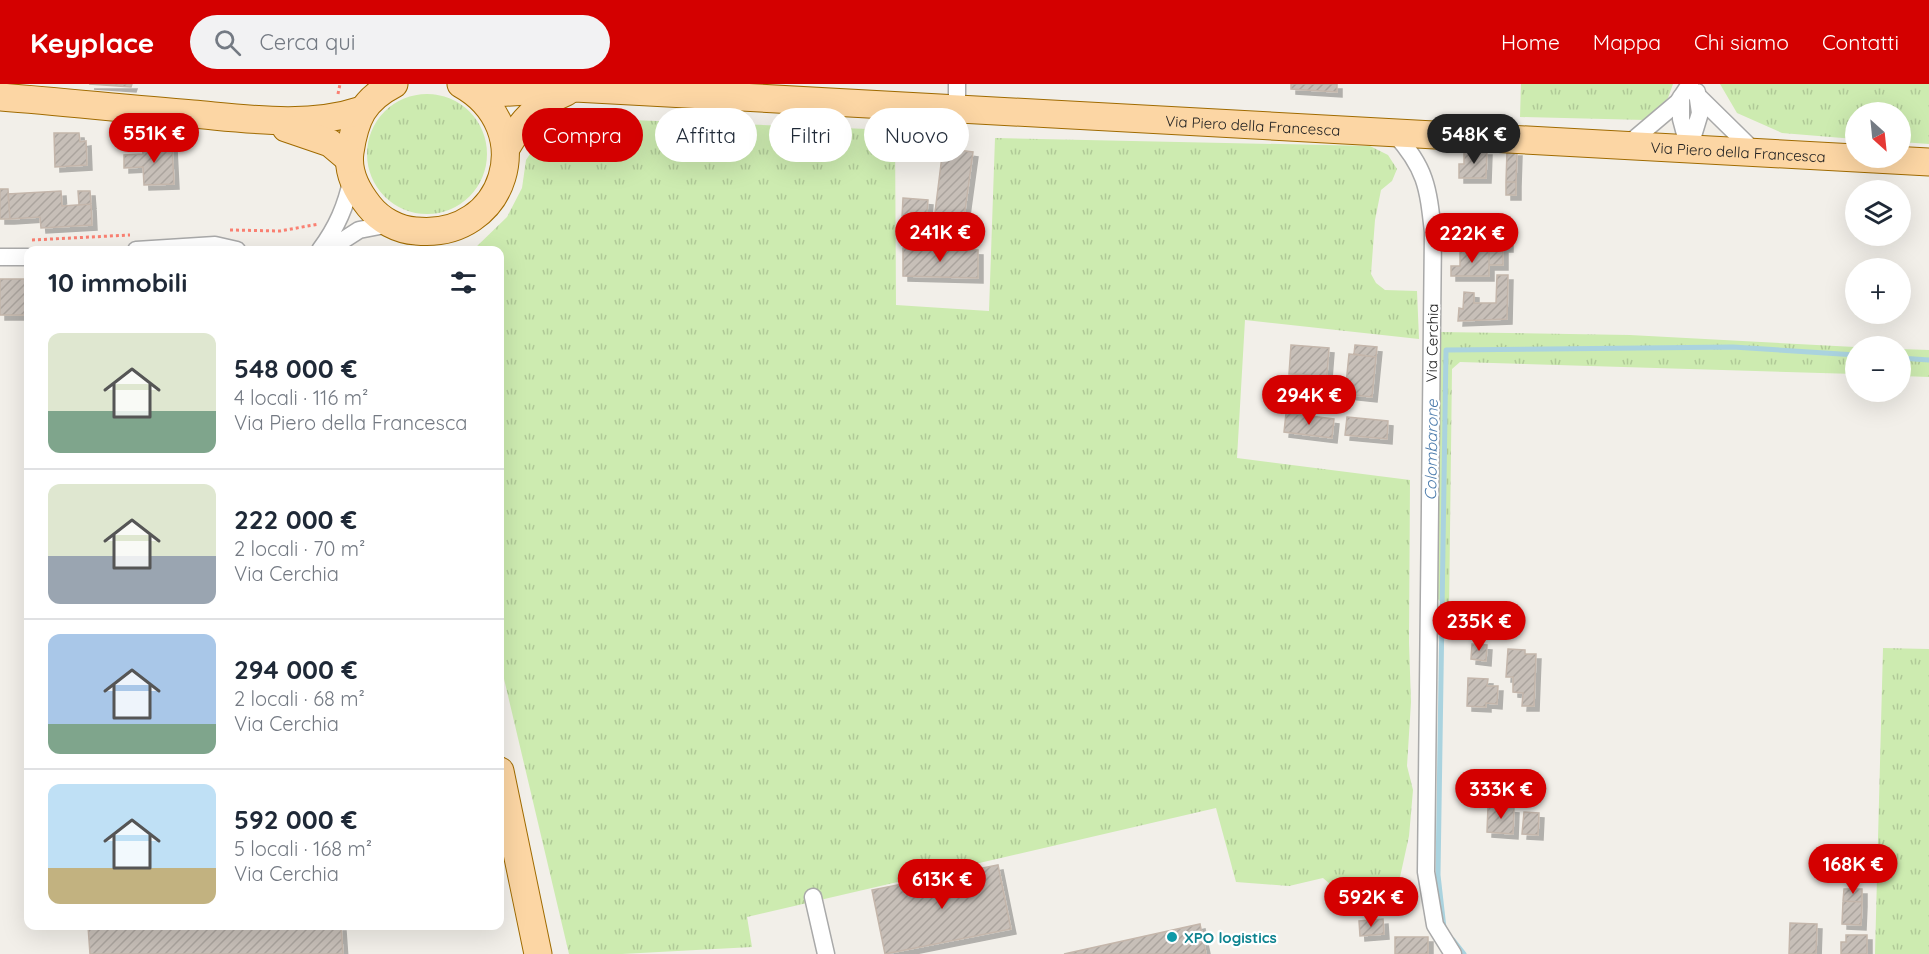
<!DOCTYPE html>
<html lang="it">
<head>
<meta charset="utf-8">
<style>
	:root { --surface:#fff; --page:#f2f2f3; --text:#1f2937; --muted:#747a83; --line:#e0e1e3; --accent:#d40000 }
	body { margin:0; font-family:Quicksand,sans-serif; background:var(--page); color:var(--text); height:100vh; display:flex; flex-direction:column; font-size:22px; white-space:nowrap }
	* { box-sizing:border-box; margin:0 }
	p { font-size:20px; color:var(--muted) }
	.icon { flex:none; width:33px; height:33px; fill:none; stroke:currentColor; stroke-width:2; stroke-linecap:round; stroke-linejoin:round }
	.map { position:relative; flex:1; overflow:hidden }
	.drawer { position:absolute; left:24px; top:162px; width:480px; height:684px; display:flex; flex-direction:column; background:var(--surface); border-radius:12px; box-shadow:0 6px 24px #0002 }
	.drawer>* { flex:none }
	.top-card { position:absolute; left:522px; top:24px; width:570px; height:54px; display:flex; gap:12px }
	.needle { width:39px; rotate:153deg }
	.controls { position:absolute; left:1845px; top:18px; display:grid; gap:12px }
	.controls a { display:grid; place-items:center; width:66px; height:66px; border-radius:50%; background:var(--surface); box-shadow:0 6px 24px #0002; font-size:30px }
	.price { position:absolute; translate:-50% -51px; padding:0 14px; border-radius:21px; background:var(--accent); color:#fff; font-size:20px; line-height:39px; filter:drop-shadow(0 2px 3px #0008) }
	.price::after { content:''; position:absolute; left:50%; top:36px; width:18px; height:14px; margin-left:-9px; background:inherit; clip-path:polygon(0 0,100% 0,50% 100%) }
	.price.current { background:#222; color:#fff }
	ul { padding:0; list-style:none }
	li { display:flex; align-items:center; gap:18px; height:150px; padding:0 24px }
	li+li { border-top:2px solid var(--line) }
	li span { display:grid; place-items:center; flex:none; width:168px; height:120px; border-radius:12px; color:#555 }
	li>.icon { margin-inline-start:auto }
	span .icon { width:72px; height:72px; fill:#fffc; stroke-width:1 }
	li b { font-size:26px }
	h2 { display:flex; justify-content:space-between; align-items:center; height:72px; padding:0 24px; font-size:26px }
	.pill { padding:0 21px; border-radius:27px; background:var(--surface); box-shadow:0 6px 24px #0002; font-size:21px; line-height:54px }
	.pill.current { background:var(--accent); color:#fff }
	header { display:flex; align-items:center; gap:36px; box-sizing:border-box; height:84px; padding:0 30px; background:var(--accent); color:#fff }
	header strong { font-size:28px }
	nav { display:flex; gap:33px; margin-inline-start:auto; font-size:21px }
	.search { width:420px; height:54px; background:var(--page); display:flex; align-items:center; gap:15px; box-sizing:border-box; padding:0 21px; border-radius:33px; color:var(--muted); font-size:22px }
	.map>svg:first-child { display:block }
</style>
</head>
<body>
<header>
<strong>Keyplace</strong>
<div class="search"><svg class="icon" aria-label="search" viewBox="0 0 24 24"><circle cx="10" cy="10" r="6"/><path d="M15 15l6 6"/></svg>Cerca qui</div>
<nav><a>Home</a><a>Mappa</a><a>Chi siamo</a><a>Contatti</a></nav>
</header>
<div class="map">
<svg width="1929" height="870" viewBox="0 0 1929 870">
	<defs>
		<pattern id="grass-tufts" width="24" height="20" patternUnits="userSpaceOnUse" patternTransform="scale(1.5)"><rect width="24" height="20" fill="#cdebb0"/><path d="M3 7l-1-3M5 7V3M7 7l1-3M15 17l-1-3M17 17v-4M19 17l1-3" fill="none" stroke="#b0c997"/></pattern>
		<pattern id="building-hatch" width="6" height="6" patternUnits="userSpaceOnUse" patternTransform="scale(1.5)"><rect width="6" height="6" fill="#c7bfb8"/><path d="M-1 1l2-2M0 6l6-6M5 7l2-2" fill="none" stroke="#aba49e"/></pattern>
		<filter id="shadow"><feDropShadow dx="5" dy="5" stdDeviation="0" flood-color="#0004"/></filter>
	</defs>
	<rect width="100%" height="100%" fill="#f2efe9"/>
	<path fill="url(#grass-tufts)" d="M1521,0h152l-5,14 -23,22 -125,-3z
		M1720,0h209v60l-28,-2 -1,-30h-44l-1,27 -73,-6 -45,-20z
		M367 70a60 60 0 1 1 120 0a60 60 0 1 1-120 0Z
		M577,34l318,12 1,175 93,6 6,-173 375,8 18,9 9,14 -5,12 -11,9 -6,30 -4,54 5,9 9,7 32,1 2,48 -174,-19 -8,138 173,22 -1,163 2,59 -4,64 6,24 -4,46 -14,64 -36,9 -36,-31 -34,8 -53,-4 -20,-74 -469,109 5,30 -130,7h-53l-69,-292v-412h-27l34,-33 15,-29 4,-28 20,-30z
		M1439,248l191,3 225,12v27l-395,-12 -8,7 -3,244 -11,-14z
		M1900,265l29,1v27l-28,-1z
		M1883,564l46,1v305h-54z"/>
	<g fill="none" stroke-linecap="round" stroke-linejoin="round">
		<path stroke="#aad3df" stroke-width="5" d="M1900,274l29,2
			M1444,844l-6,-53 8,-525 287,-3 123,8
			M1453,856l11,14"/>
	</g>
	<path fill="url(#building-hatch)" stroke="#c4b6ab" stroke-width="1.5" filter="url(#shadow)" d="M89,0h43l-1,3z
		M1291,0h46v8l-46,-3z
		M54,49h25l1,9 6,-1 1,24 -32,2z
		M172,60l2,40 -30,1 -1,-18 -19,1v-13l19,-1 -1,-9z
		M943,64l30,4 -12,88 -29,-4z
		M1464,66h23l-1,28h-27v-14h5z
		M1507,67h10l-1,31h-10z
		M1506,98h10v13h-10z
		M0,105h8l2,30h-10z
		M61,107l1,15 29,-2 1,21 -51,3 -1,-11 -30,2 -2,-25z
		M78,107h12l1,13 -12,1z
		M903,114l25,2 -3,38 -24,-1z
		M1489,151h19v12h-5v18h-14z
		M903,164l75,2v28l-75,-2z
		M1460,167h29v25h-38v-10h9z
		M1497,191h11l-1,44 -49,2 1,-13 4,1 1,-17 10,1v10h22z
		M0,195h25v36h-25z
		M1291,261l38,3 -3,39 -17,-1 1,-11 -21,-1z
		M1355,261l22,2 -1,10 -22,-3z
		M1349,270l27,3 -4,40 -27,-3z
		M1286,329l48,6 -2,19 -48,-6z
		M1347,333l41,4 -1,18 -42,-4z
		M1472,560l15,1 -1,16 -15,-2z
		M1508,565l17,1v4h11l-2,52h-12l1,-13 -10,-1v-15h-7z
		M1468,594l20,1 -1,7h11l-1,18 -11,-1v4l-19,-1z
		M1488,722l26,2 -1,26 -26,-2z
		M1524,728l15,1 -1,22 -16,-1z
		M998,781l13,64 -126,25 -13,-64z
		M1844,805h18v13l-19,-1z
		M1843,817l19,1 -1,23 -19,-1z
		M1383,835l1,15 -24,2 -1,-15z
		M1790,839l27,1 -1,30h-27z
		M1200,840l6,30h-142l18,-4z
		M88,842h253l2,28h-253z
		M1846,851h21v19h-26v-12h5z
		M1395,853h33v17h-33z"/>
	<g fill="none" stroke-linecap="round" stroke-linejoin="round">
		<g stroke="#a9a9a9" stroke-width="19">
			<path id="street" d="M957,0v25
				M1681,13v22l8,30
				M1700,14l56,55
				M1394,49c32,35 34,54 39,99l-7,640 9,53 18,29
				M1626,62l52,-44 12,-18
				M1689,65l11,-36 -3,-21
				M136,166l79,-5 22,5
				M320,166c17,-23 26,-44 32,-72
				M328,166l31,-20 31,-6
				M0,173h28
				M813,813l13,57"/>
		</g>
		<g stroke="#a06b00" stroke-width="29">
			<g id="primary">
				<path d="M394,0c-31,16 -39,35 -44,68 -3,20 7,39 19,54 11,14 29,24 47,25 90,9 124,-103 45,-147"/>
				<path id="s1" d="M478,10l97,-6 1354,74"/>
				<path d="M0,13c64,5 129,12 193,17 56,5 115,14 169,-4"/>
				<path d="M286,44l44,15 19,16"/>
				<path d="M506,64c16,-27 31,-44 60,-56"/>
				<path d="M500,687l38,183"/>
			</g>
		</g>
		<path stroke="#fa8072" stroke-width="3" stroke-dasharray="3 3" stroke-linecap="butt" d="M338,10l2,-10
			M230,146l50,1 39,-7
			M32,156l98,-5"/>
		<use href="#street" stroke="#fff" stroke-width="16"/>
		<use href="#primary" stroke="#fcd6a4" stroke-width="27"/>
	</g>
	<circle fill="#0f9aa8" stroke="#fff" stroke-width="2" cx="1172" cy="853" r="6"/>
	<g text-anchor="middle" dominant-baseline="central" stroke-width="4.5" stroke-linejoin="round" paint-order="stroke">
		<g font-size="15" fill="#222" stroke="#fff">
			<text stroke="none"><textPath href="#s1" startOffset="776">Via Piero della Francesca</textPath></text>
			<text stroke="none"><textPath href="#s1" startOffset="1262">Via Piero della Francesca</textPath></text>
			<text transform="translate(1432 259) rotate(-89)">Via Cerchia</text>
		</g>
		<g font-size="15" font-weight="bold" fill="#0d838f" stroke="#fff" text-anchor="start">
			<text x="1184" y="853">XPO logistics</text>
		</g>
		<g font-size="16" font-style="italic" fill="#4a7aab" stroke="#fff">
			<text transform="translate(1431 366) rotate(-89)">Colombarone</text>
		</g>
	</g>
</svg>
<div class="controls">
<a><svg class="needle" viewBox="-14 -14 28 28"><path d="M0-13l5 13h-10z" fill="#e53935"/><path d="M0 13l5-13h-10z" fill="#747a83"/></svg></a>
<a><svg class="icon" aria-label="layers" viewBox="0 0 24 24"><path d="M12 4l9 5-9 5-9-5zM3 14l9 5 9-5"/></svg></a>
<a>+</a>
<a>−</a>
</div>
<b class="price" style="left:154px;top:80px">551K €</b>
<b class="price current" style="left:1474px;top:81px">548K €</b>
<b class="price" style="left:940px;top:179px">241K €</b>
<b class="price" style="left:1472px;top:180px">222K €</b>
<b class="price" style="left:1309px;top:342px">294K €</b>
<b class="price" style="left:1479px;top:568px">235K €</b>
<b class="price" style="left:1501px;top:736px">333K €</b>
<b class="price" style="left:1853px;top:811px">168K €</b>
<b class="price" style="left:942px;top:826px">613K €</b>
<b class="price" style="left:1371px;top:844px">592K €</b>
<div class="top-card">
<a class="pill current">Compra</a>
<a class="pill">Affitta</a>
<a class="pill">Filtri</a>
<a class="pill">Nuovo</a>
</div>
<section class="drawer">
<h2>10 immobili<svg class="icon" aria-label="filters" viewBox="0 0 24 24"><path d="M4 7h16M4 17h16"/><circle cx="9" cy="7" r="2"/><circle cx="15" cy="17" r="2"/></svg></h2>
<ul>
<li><span style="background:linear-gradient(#dfe7d0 65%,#7fa58c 0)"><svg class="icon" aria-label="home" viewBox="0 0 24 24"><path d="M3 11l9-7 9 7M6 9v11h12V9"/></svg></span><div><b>548 000 €</b><p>4 locali · 116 m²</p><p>Via Piero della Francesca</p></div></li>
<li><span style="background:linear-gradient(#dfe7d0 60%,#9aa5b1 0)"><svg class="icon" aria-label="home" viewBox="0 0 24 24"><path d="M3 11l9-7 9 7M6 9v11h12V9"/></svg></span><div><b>222 000 €</b><p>2 locali · 70 m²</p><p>Via Cerchia</p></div></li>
<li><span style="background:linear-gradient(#a9c7e8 75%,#7fa58c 0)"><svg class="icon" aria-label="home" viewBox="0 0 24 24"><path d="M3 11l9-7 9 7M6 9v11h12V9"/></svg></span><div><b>294 000 €</b><p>2 locali · 68 m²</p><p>Via Cerchia</p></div></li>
<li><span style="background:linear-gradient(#bfe0f5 70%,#c2b280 0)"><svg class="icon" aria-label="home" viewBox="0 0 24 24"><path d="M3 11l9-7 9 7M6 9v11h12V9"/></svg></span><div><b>592 000 €</b><p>5 locali · 168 m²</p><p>Via Cerchia</p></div></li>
</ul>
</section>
</div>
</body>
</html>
